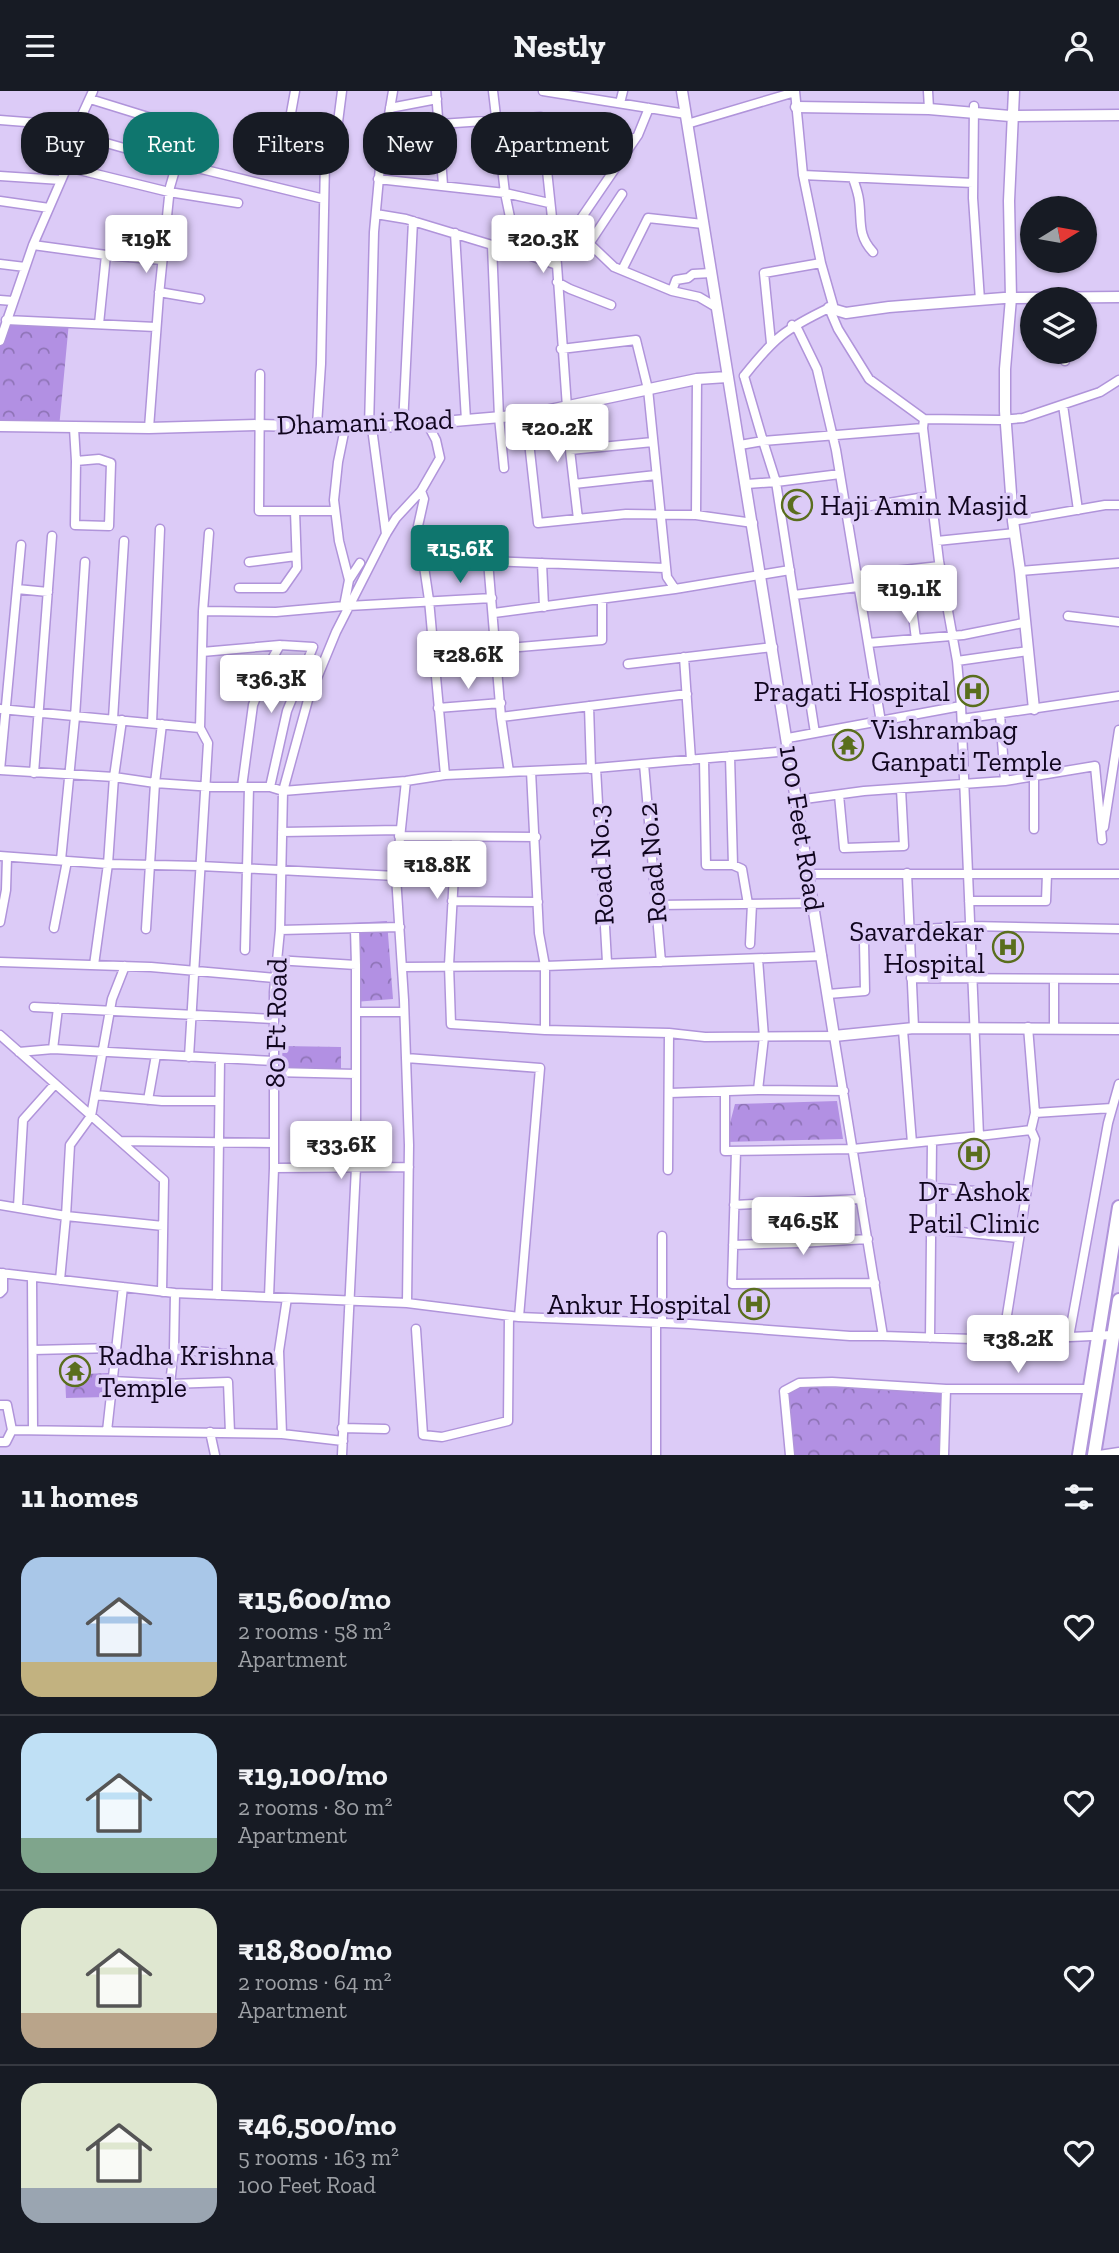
<!DOCTYPE html>
<html lang="en">
<head>
<meta charset="utf-8">
<style>
	:root { --surface:#171b24; --page:#242831; --text:#f1f3f6; --muted:#9ea1a6; --line:#363941; --accent:#0f766e }
	body { margin:0; font-family:"Zilla Slab",serif; background:var(--page); color:var(--text); height:100vh; display:flex; flex-direction:column; font-size:26px; white-space:nowrap }
	* { box-sizing:border-box; margin:0 }
	p { font-size:23px; color:var(--muted) }
	.icon { flex:none; width:38px; height:38px; fill:none; stroke:currentColor; stroke-width:2; stroke-linecap:round; stroke-linejoin:round }
	.map { position:relative; height:1364px; overflow:hidden }
	.panel { display:flex; flex-direction:column; background:var(--surface); flex:1 }
	.panel>* { flex:none }
	.top-card { position:absolute; left:21px; top:21px; width:700px; height:63px; display:flex; gap:14px }
	.needle { width:46px; rotate:79deg }
	.fabs { position:absolute; left:1020px; top:105px; display:grid; gap:14px }
	.fabs a { display:grid; place-items:center; width:77px; height:77px; border-radius:50%; background:var(--surface); box-shadow:0 2px 5px #0004; font-size:35px }
	.price { position:absolute; translate:-50% -60px; padding:0 16px; border-radius:7px; background:#fff; color:#222; font-size:23px; line-height:46px; filter:drop-shadow(0 2px 4px #0008) }
	.price::after { content:''; position:absolute; left:50%; top:42px; width:21px; height:16px; margin-left:-10px; background:inherit; clip-path:polygon(0 0,100% 0,50% 100%) }
	.price.current { background:var(--accent); color:#fff }
	ul { padding:0; list-style:none }
	li { display:flex; align-items:center; gap:21px; height:175px; padding:0 21px }
	li+li { border-top:2px solid var(--line) }
	li span { display:grid; place-items:center; flex:none; width:196px; height:140px; border-radius:21px; color:#555 }
	li>.icon { margin-inline-start:auto }
	span .icon { width:84px; height:84px; fill:#fffc; stroke-width:1 }
	li b { font-size:30px }
	h2 { display:flex; justify-content:space-between; align-items:center; height:84px; padding:0 21px; font-size:30px }
	.tag { padding:0 24px; border-radius:28px; background:var(--surface); box-shadow:0 2px 5px #0004; font-size:24px; line-height:63px }
	.tag.current { background:var(--accent); color:#fff }
	header { display:flex; justify-content:space-between; align-items:center; height:91px; padding:0 21px; background:var(--surface); font-size:32px; font-weight:800 }
	.map>svg:first-child { display:block }
</style>
</head>
<body>
<header><svg class="icon" aria-label="menu" viewBox="0 0 24 24"><path d="M4 6h16M4 12h16M4 18h16"/></svg>Nestly<svg class="icon" aria-label="person" viewBox="0 0 24 24"><circle cx="12" cy="8" r="4"/><path d="M4 21q1-7 8-7t8 7"/></svg></header>
<div class="map">
<svg width="1119" height="1364" viewBox="0 0 1119 1364">
	<defs>
		<pattern id="forest-crowns" width="20" height="18" patternUnits="userSpaceOnUse" patternTransform="scale(1.75)"><rect width="20" height="18" fill="#b290e3"/><path d="M2 6a3 3 0 1 1 6 0M12 15a3 3 0 1 1 6 0" fill="none" stroke="#8f74b7"/></pattern>
	</defs>
	<rect width="100%" height="100%" fill="#dccbf7"/>
	<path fill="url(#forest-crowns)" d="M6,229l63,2 -10,106 -59,-5v-82z
		M387,830l6,78 -39,3 -3,-79z
		M283,955l58,1v22h-60z
		M837,1010l6,38 -118,3 10,-38z
		M108,1282l-1,24 -41,1 -1,-23z
		M800,1295l142,6 -2,63h-146l-6,-62z"/>
	<g fill="none" stroke-linecap="round" stroke-linejoin="round">
		<g stroke="#b094da" stroke-width="11">
			<path id="minor" d="M436,0l7,94
				M493,0l12,102 12,58 -25,-6 7,172 5,51
				M543,0l143,23
				M795,0l8,84 18,88 12,42 -4,3 9,21 31,50 55,40 76,1 23,-2 77,-26 19,-12
				M928,0l1,18
				M90,8l97,30 -17,58 -11,108 -10,133
				M620,12l3,-12
				M974,15l-1,92 7,102
				M390,17l47,-9
				M0,29l77,6
				M440,33l101,-7 94,22
				M687,33l108,-32
				M78,44l99,28 147,36
				M287,44l8,-44
				M544,51l13,123 13,185 8,69
				M499,56l45,-5 76,20
				M383,59l58,-9
				M67,76l102,25 69,11
				M803,84l170,8
				M0,85l61,4
				M853,87c2,7 5,14 6,22 3,21 -2,35 14,52
				M378,88l127,14 44,10
				M0,110l49,7
				M376,123l30,5 86,26
				M574,138l40,38 58,24 4,-11 12,-2 5,-4 18,-1
				M455,142l11,187
				M589,153l33,-50
				M33,154l73,10
				M517,160l40,14
				M556,164l82,-120 11,-27
				M0,173l25,3
				M622,179l26,-52 55,6
				M557,191l13,7 41,16
				M672,200l27,6 17,10
				M159,201l41,7
				M0,209l13,1
				M6,229l150,7
				M99,233l7,-69 56,5
				M792,234l6,5 19,39 19,81 45,272
				M0,250l33,-96 34,-78 11,-32 -1,-9 16,-35
				M771,252l-7,-70 57,-10
				M561,258l75,-9 12,49 19,188 8,12 115,-19
				M1064,261l1,9
				M260,283l-1,137h75
				M744,285l19,65 160,-13
				M744,285c30,-38 41,-47 85,-68
				M697,288l-1,136 57,8
				M1063,314l15,105
				M526,324l12,108 88,-9 70,1
				M317,334l4,-61 4,-203 9,-8 8,-62
				M403,334l10,-204
				M74,337l2,33 23,-2 12,4 -2,63 -34,-1 1,-64
				M369,337l5,-196 6,-65 13,-76
				M372,337l14,106
				M740,354l23,-4 13,41 -29,2
				M570,359l83,-8
				M574,393l82,-9
				M421,400l3,8 -6,27 11,74 16,175
				M846,419l85,-14
				M1013,430l92,-16h14
				M937,450l78,-8
				M422,470h66l177,7
				M488,470l13,156 8,55
				M249,471l47,-6
				M542,472l2,44
				M907,479l9,69
				M1020,480l99,-8
				M857,484l83,-9
				M349,489l11,-17
				M239,497h44l14,-20 -2,-57
				M17,498l31,3
				M794,504l64,-8
				M348,515l144,-8
				M203,520l73,1 68,-6 5,-26 -10,-39 -5,-41 4,-38 7,-34
				M494,522l181,-24
				M1068,525l51,6
				M868,552l95,-8 60,-12
				M496,558l106,-9v-41
				M202,561l78,-7 -12,21 -15,39 -11,82
				M684,566l7,103
				M957,570l71,-10
				M628,573l145,-17
				M589,615l2,63
				M438,617l63,-5
				M0,618l200,19 8,15 -19,314
				M1000,623l5,67
				M501,626l186,-23
				M113,628l11,-178
				M962,628l157,-23
				M152,632l8,-194
				M200,637l3,-117 6,-78
				M815,642l-39,-251 64,-8
				M788,647l173,-32
				M730,665l3,109 9,4 6,35
				M704,668l2,106h27
				M644,673l17,198
				M596,677l11,194
				M0,679l114,7 41,6 58,4h57l13,4 123,-10 39,-6 151,-7 193,-17
				M0,679l21,-225
				M531,680l8,162 6,33v64
				M34,682l18,-237
				M270,696l17,-76 26,-64 -33,-2
				M839,704l5,53 60,-2 -3,-57
				M797,709l67,-9 141,-10 90,-15 7,74
				M1104,736l15,-97
				M1034,738v-53
				M282,741l118,-2
				M399,745l137,1
				M456,747l-7,127 2,59 94,6 124,3 36,4 129,-1 49,300 120,4 110,-5
				M0,765l108,8 92,2 196,10
				M61,769l14,-143 10,-155
				M907,782l7,155
				M809,783h310
				M452,810l86,1
				M969,810h77l1,-27
				M656,814l158,-2
				M0,831l6,-32 1,-33
				M54,837l13,-67
				M146,838l9,-146 7,-59
				M355,838l1,36
				M280,839l120,-3
				M750,853l2,-40
				M245,859l4,-163
				M758,868l6,78 -6,53
				M276,869l80,5v202l-14,288
				M0,871l151,5 124,11
				M94,874l14,-101 6,-87 8,-57
				M402,876l143,-1 277,-10
				M911,887l208,1
				M828,903l37,-3 -1,-49 3,-9 103,-7 149,3
				M34,916l240,12
				M358,921h46
				M1028,936l7,86
				M1054,936v-47
				M903,939l9,113
				M0,944l164,145 -2,112
				M53,958l5,-41
				M19,961l34,-3 221,12
				M406,967l134,10 -21,249
				M274,981l82,2
				M725,1001v59l128,-2 126,-13 -18,-430 -4,-45 -18,-100 -16,-133 1,-9
				M670,1002l88,-3 86,1
				M95,1004l67,6h57
				M148,1009l8,-45
				M979,1045l52,-6 4,-17 77,-5
				M120,1050l154,2
				M736,1060l-4,133 143,-1
				M274,1077l135,-1
				M668,1079l1,-137
				M932,1097l58,4
				M796,1112l3,40 69,-4
				M0,1114l66,11 4,-71 21,-29 21,-117 13,-33
				M734,1114l127,-6
				M18,1116l5,-87 32,-36
				M931,1138l88,9
				M733,1154l66,-2
				M0,1182l175,20 232,10 2,-158 -5,-145 -8,-124 10,-95
				M32,1186l1,153
				M60,1189l6,-64 97,10
				M0,1202l3,-3v-17
				M217,1204l3,-236
				M269,1206l5,-129v-176l6,-62 3,-139 25,-91 28,-68 50,-98 10,-16 25,-27 19,-33 -4,-18 -9,-17
				M287,1207l-8,53 3,83 61,7
				M407,1212l112,14 170,7 161,12h33
				M656,1232v132
				M662,1232v-87
				M416,1238l7,106 19,2 66,-16 1,-105
				M1069,1246l39,-214 11,-39
				M930,1247l2,-197
				M1003,1249l32,-201 -4,-9
				M174,1258l105,10
				M33,1259l82,-2
				M112,1290l58,3 58,-2 2,51
				M170,1293l4,-35 1,-56
				M0,1314h7l5,25 270,4
				M342,1337l43,1
				M107,1340l16,-144
				M210,1341l5,23
				M0,1351h6l6,-12
				M790,1364l-6,-64 15,-8 33,-1 114,7h144
				M944,1364l2,-66
				M1099,1364l20,-3"/>
		</g>
		<g stroke="#b094da" stroke-width="13">
			<path id="major" d="M682,0l152,945 80,-8 205,1
				M1014,0l-5,110 2,97 -6,71v42l8,110 7,50 14,138
				M796,16l133,2 81,7 109,-1
				M829,217l17,5 43,-6 115,-9 115,-1
				M0,335l149,2 110,-3 113,3 154,-13 171,-36 30,-2"/>
		</g>
		<g stroke="#b094da" stroke-width="16">
			<path id="highway" d="M1079,1364l40,-248
				M1094,1364l25,-155"/>
		</g>
		<use href="#minor" stroke="#fff" stroke-width="8"/>
		<use href="#major" stroke="#fff" stroke-width="10"/>
		<use href="#highway" stroke="#fff" stroke-width="12"/>
	</g>
	<defs>
		<g id="mosque-ring" transform="scale(1.575)"><circle r="9.5" fill="#dccbf7" stroke="#5a6e1d" stroke-width="1.5"/><path d="M3.5-4.9A6 6 0 1 0 3.5 4.9A5 5 0 1 1 3.5-4.9Z" fill="#5a6e1d"/></g>
		<g id="hospital-ring" transform="scale(1.575)"><circle r="9.5" fill="#dccbf7" stroke="#5a6e1d" stroke-width="1.5"/><path d="M-5-5h3v3.5h4V-5h3V5h-3V1.5h-4V5h-3Z" fill="#5a6e1d"/></g>
		<g id="temple-ring" transform="scale(1.575)"><circle r="9.5" fill="#dccbf7" stroke="#5a6e1d" stroke-width="1.5"/><path d="M0-6L5-2H3V0L6.5 2.5H4V6H1.5V3h-3V6H-4V2.5H-6.5L-3 0V-2H-5Z" fill="#5a6e1d"/></g>
	</defs>
	<g fill-rule="evenodd">
		<use href="#mosque-ring" x="797" y="414"/>
		<use href="#hospital-ring" x="973" y="600"/>
		<use href="#temple-ring" x="848" y="654"/>
		<use href="#hospital-ring" x="1008" y="856"/>
		<use href="#hospital-ring" x="974" y="1063"/>
		<use href="#hospital-ring" x="754" y="1213"/>
		<use href="#temple-ring" x="75" y="1280"/>
	</g>
	<g text-anchor="middle" dominant-baseline="central" stroke-width="7" stroke-linejoin="round" paint-order="stroke">
		<g font-size="28" fill="#10051e" stroke="#dccbf7">
			<text transform="translate(365 331) rotate(-2)">Dhamani Road</text>
			<text transform="translate(802 737) rotate(81)">100 Feet Road</text>
			<text transform="translate(652 772) rotate(-95)">Road No.2</text>
			<text transform="translate(601 774) rotate(-93)">Road No.3</text>
			<text transform="translate(276 932) rotate(-89)">80 Ft Road</text>
		</g>
		<g font-size="28" fill="#10051e" stroke="#dccbf7" text-anchor="start">
			<text x="820" y="414">Haji Amin Masjid</text>
			<text x="950" y="600" text-anchor="end">Pragati Hospital</text>
			<text x="871" y="638">Vishrambag<tspan x="871" dy="32">Ganpati Temple</tspan></text>
			<text x="985" y="840" text-anchor="end">Savardekar<tspan x="985" dy="32">Hospital</tspan></text>
			<text x="974" y="1100" text-anchor="middle">Dr Ashok<tspan x="974" dy="32">Patil Clinic</tspan></text>
			<text x="731" y="1213" text-anchor="end">Ankur Hospital</text>
			<text x="98" y="1264">Radha Krishna<tspan x="98" dy="32">Temple</tspan></text>
		</g>
	</g>
</svg>
<div class="fabs">
<a><svg class="needle" viewBox="-14 -14 28 28"><path d="M0-13l5 13h-10z" fill="#e53935"/><path d="M0 13l5-13h-10z" fill="#9ea1a6"/></svg></a>
<a><svg class="icon" aria-label="layers" viewBox="0 0 24 24"><path d="M12 4l9 5-9 5-9-5zM3 14l9 5 9-5"/></svg></a>
</div>
<b class="price" style="left:146px;top:184px">₹19K</b>
<b class="price" style="left:543px;top:184px">₹20.3K</b>
<b class="price" style="left:557px;top:373px">₹20.2K</b>
<b class="price current" style="left:460px;top:494px">₹15.6K</b>
<b class="price" style="left:909px;top:534px">₹19.1K</b>
<b class="price" style="left:468px;top:600px">₹28.6K</b>
<b class="price" style="left:271px;top:624px">₹36.3K</b>
<b class="price" style="left:437px;top:810px">₹18.8K</b>
<b class="price" style="left:341px;top:1090px">₹33.6K</b>
<b class="price" style="left:803px;top:1166px">₹46.5K</b>
<b class="price" style="left:1018px;top:1284px">₹38.2K</b>
<div class="top-card">
<a class="tag">Buy</a>
<a class="tag current">Rent</a>
<a class="tag">Filters</a>
<a class="tag">New</a>
<a class="tag">Apartment</a>
</div>
</div>
<section class="panel">
<h2>11 homes<svg class="icon" aria-label="filters" viewBox="0 0 24 24"><path d="M4 7h16M4 17h16"/><circle cx="9" cy="7" r="2"/><circle cx="15" cy="17" r="2"/></svg></h2>
<ul>
<li><span style="background:linear-gradient(#a9c7e8 75%,#c2b280 0)"><svg class="icon" aria-label="home" viewBox="0 0 24 24"><path d="M3 11l9-7 9 7M6 9v11h12V9"/></svg></span><div><b>₹15,600/mo</b><p>2 rooms · 58 m²</p><p>Apartment</p></div><svg class="icon" aria-label="heart" viewBox="0 0 24 24"><path d="M12 20l-8-8c-3-5 5-10 8-4 3-6 11-1 8 4z"/></svg></li>
<li><span style="background:linear-gradient(#bfe0f5 75%,#7fa58c 0)"><svg class="icon" aria-label="home" viewBox="0 0 24 24"><path d="M3 11l9-7 9 7M6 9v11h12V9"/></svg></span><div><b>₹19,100/mo</b><p>2 rooms · 80 m²</p><p>Apartment</p></div><svg class="icon" aria-label="heart" viewBox="0 0 24 24"><path d="M12 20l-8-8c-3-5 5-10 8-4 3-6 11-1 8 4z"/></svg></li>
<li><span style="background:linear-gradient(#dfe7d0 75%,#b9a48a 0)"><svg class="icon" aria-label="home" viewBox="0 0 24 24"><path d="M3 11l9-7 9 7M6 9v11h12V9"/></svg></span><div><b>₹18,800/mo</b><p>2 rooms · 64 m²</p><p>Apartment</p></div><svg class="icon" aria-label="heart" viewBox="0 0 24 24"><path d="M12 20l-8-8c-3-5 5-10 8-4 3-6 11-1 8 4z"/></svg></li>
<li><span style="background:linear-gradient(#dfe7d0 75%,#9aa5b1 0)"><svg class="icon" aria-label="home" viewBox="0 0 24 24"><path d="M3 11l9-7 9 7M6 9v11h12V9"/></svg></span><div><b>₹46,500/mo</b><p>5 rooms · 163 m²</p><p>100 Feet Road</p></div><svg class="icon" aria-label="heart" viewBox="0 0 24 24"><path d="M12 20l-8-8c-3-5 5-10 8-4 3-6 11-1 8 4z"/></svg></li>
</ul>
</section>
</body>
</html>
